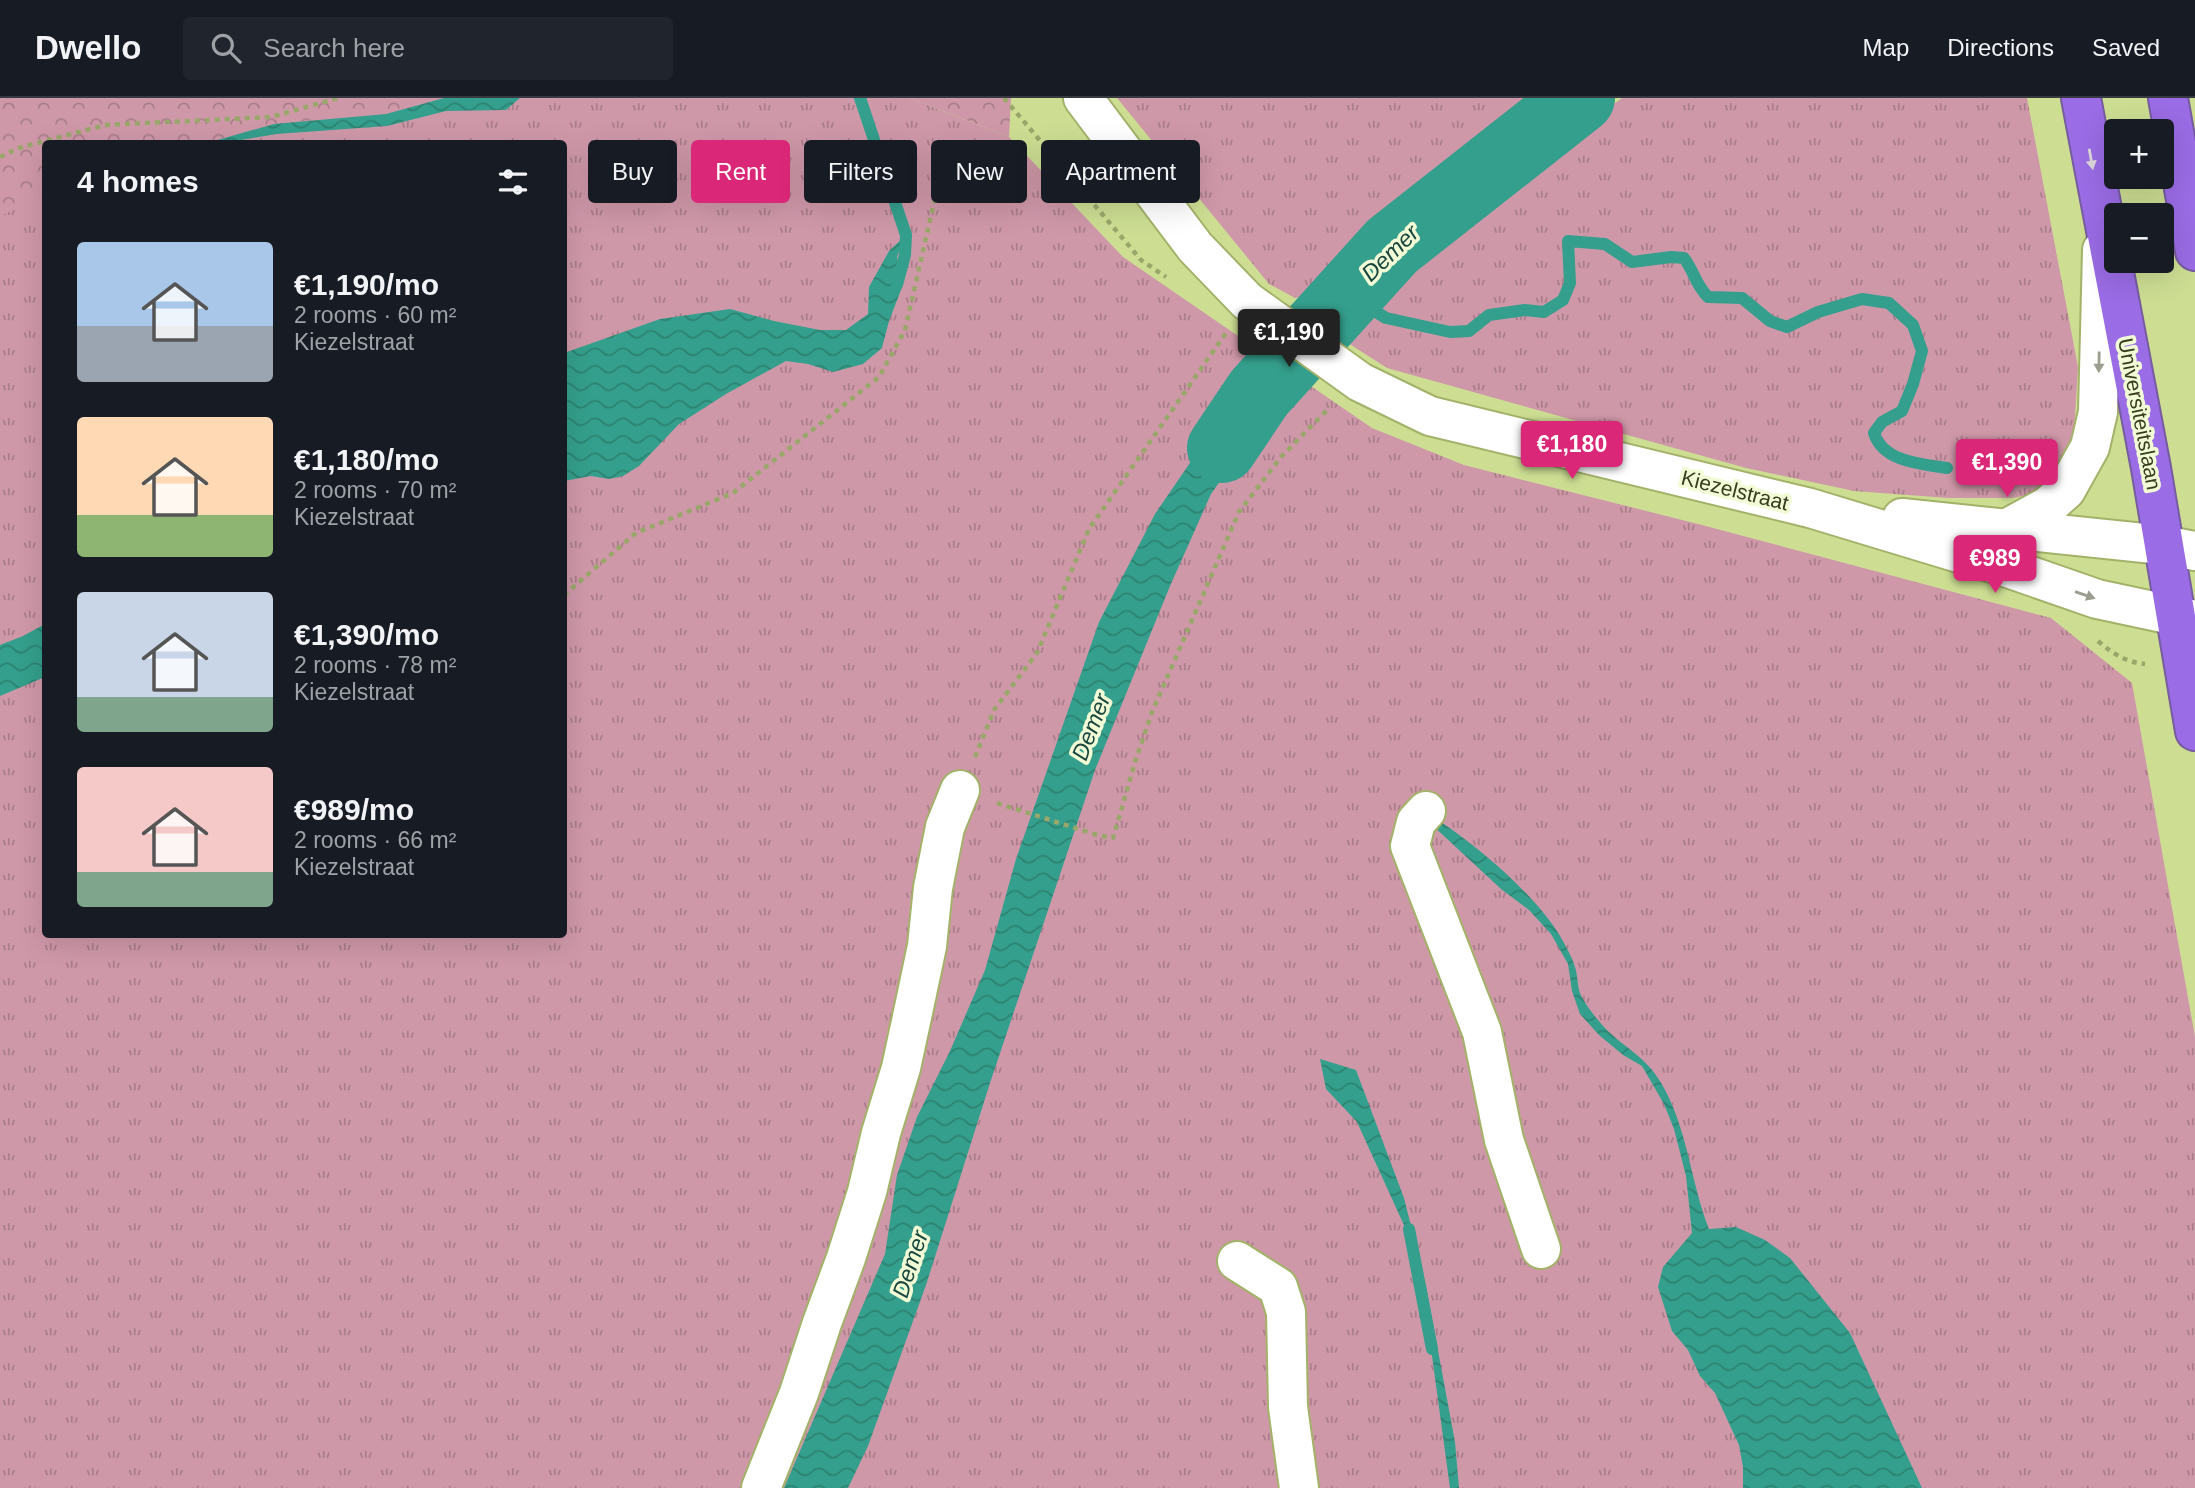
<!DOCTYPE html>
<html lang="en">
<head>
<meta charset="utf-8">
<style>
	:root { --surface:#171b24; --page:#20242c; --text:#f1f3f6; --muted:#9ea1a6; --line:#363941; --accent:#db2777 }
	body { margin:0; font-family:Arial,sans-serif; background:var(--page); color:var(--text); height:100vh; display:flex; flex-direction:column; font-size:26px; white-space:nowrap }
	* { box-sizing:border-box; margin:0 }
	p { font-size:23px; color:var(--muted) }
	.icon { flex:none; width:38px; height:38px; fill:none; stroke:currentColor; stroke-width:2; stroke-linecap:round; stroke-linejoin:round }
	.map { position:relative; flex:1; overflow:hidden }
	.drawer { position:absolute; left:42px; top:42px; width:525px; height:798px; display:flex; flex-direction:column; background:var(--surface); border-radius:7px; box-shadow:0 7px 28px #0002 }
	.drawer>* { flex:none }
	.hud { position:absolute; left:588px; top:42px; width:665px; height:63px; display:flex; gap:14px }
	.fabs { position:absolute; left:2104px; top:21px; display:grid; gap:14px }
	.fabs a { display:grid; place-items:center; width:70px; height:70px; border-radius:7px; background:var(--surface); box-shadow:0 7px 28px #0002; font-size:35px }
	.price { position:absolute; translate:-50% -60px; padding:0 16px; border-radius:7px; background:var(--accent); color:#fff; font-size:23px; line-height:46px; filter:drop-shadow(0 2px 4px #0008) }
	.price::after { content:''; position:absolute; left:50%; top:42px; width:21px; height:16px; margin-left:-10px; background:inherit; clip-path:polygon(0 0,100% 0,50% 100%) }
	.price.active { background:#222; color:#fff }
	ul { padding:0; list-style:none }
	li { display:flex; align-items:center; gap:21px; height:175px; padding:0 35px }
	li span { display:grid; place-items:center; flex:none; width:196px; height:140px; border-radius:7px; color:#555 }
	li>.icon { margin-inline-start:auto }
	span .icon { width:84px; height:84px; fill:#fffc; stroke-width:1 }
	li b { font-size:30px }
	h2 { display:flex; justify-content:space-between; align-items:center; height:84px; padding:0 35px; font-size:30px }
	.tag { padding:0 24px; border-radius:7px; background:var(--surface); box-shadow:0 7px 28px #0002; font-size:24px; line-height:63px }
	.tag.active { background:var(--accent); color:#fff }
	header { display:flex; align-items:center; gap:42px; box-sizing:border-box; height:98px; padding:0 35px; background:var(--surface); border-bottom:2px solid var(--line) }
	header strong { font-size:33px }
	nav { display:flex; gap:38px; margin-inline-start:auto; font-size:24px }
	.search { width:490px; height:63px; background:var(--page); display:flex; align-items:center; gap:18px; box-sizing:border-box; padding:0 24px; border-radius:7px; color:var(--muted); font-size:26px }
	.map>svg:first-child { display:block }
</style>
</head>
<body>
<header>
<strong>Dwello</strong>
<div class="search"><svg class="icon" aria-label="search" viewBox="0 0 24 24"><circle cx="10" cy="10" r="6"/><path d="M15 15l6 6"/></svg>Search here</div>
<nav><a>Map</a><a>Directions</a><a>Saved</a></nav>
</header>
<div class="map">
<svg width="2195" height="1390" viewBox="0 0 2195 1390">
	<defs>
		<pattern id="grass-tufts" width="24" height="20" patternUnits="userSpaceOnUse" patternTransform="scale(1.75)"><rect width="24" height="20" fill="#cf98a9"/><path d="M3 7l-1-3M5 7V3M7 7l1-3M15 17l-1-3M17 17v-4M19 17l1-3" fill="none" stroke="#a97d89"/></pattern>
		<pattern id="forest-crowns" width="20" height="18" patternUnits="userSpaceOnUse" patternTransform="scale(1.75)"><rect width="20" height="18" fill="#cf98a9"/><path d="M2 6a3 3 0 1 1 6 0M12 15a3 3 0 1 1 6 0" fill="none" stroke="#a97d89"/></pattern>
		<pattern id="water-waves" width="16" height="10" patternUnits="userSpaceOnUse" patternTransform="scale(1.75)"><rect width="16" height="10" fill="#349f8c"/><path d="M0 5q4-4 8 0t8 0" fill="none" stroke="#2d8372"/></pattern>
	</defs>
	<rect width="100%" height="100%" fill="#cdde93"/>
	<path fill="url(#grass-tufts)" d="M427,0h483l99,39 114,120 249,171 92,37 238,60 349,93 81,65 63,354v451h-2195v-1290l45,-14 1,750h518v-790l-390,-1 39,-12z
		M1117,0h428c-79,63 -162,124 -231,198l-19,2 -26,-14z
		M1622,0h405l51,269 -4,67 -8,25 -15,23 -15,12 -24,4h-64l-94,-7 -108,-23 -359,-100 -39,-25 7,-21 16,-27 26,-27 93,-74z"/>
	<path fill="url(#forest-crowns)" d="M0,0h448l-62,16 -112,10 -67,19 -161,1 -1,52 -45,20z
		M910,0h101l-2,39z"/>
	<path fill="url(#water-waves)" d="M444,0h76l-14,12 -60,1 -59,15 -110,8 -54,9h-16l67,-19 112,-10z
		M906,137l-9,22 4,14v19l-12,31 -7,27 -19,16 -30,8 -25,-8 -22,-3 -60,33 -47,30 -40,42 -16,10 -14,3 -18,-3 -27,5v-128l96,-34 70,-10 44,12 46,9h26l22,-16 1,-27 20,-36z
		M1271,266l22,15 -82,115 -41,92 -75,184 -105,313 -64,202 -58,161 -20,42h-64l101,-234 12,-79 20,-58 33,-66 35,-81 31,-111 83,-237 56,-108 54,-79z
		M45,526v53l-45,19v-51l23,-9z
		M1435,720c43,28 105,80 129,125 4,8 9,16 11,24 3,9 2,18 5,26 4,9 12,20 18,27 21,27 48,33 66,68 24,44 27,95 45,141l27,-2 29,13 25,18 60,75 72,155h-179v-21l-4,-22 -24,-52 -15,-17 -12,-26 -16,-19 -14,-44 5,-20 29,-34 -6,-57 -12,-47 -10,-25 -22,-38 -19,-11 -24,-20 -19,-21 -8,-23 -4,-27 -17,-30 -22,-24 -28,-21 -70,-65z
		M1320,961l36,11 48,128 22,88 29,156 4,46h-9l-21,-154 -16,-89 -56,-123 -31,-33z"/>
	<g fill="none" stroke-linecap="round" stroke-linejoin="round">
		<path stroke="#349f8c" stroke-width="12" d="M860,0l46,137 -1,20 -8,30
			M1348,197l38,23 64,14 19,-1 20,-16 36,-5 19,2 19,-12 7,-17 -2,-42 37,3 27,18 39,-5 13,1c11,15 11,26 24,39l34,1 28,23 17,6 31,-15 44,-13 27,4 24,22 9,26 -9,33 -11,27 -20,11 -8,11c9,29 47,31 73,35
			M1409,1131l23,120"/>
		<path stroke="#349f8c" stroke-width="70" d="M1222,350l37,-55 133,-147 188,-148"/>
		<g stroke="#a3b269" stroke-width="42">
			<path id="minor" d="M1083,0l112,149 52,54 113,81 70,34 380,92 195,59 92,32 98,21
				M1902,420l261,27 32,6
				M2006,431l42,-23 18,-16 24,-43 8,-35 4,-162
				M1426,713l-10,11 -6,24 72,186 22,108 37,109
				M1237,1163l41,26 8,25 2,95 11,81
				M761,1390l38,-95 23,-70 24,-65 21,-66 14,-59 20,-65 14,-65 12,-57 6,-58 12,-61 15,-37"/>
		</g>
		<g stroke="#775c9f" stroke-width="42">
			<path id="highway" d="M2081,0l70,370 44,263
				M2168,0l27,153"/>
		</g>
		<path stroke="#9aa76b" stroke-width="4.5" stroke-dasharray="5 5" stroke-linecap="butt" d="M1004,0l137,162 25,17
			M0,59l19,-9 86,-23 166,-8 67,-19
			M564,497l72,-62 97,-40 146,-116 26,-47 31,-136 46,-48
			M2098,543c15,13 28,21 47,23
			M975,659l19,-47 43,-57 52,-124 137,-196
			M997,705l100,32 16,3 22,-76 17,-50 87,-200 42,-55 49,-50"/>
		<use href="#minor" stroke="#fff" stroke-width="38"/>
		<use href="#highway" stroke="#9a6ce5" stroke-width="38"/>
	</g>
	<defs><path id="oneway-solid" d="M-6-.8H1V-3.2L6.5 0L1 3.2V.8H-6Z" transform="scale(1.75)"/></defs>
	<use fill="#dbd7da" href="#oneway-solid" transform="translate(2091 61) rotate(80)"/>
	<g fill="#9b9e8e">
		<use href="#oneway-solid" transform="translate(2099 264) rotate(91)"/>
		<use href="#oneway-solid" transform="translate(2085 497) rotate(19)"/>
	</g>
	<g text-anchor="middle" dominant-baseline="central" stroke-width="7" stroke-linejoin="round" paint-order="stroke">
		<g font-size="21" fill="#373d1e" stroke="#f1fbd6">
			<text transform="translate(2140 316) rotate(79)">Universiteitslaan</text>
			<text transform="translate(1735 392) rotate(14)">Kiezelstraat</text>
		</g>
		<g font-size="23" font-style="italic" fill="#19463e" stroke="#f1fbd6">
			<text transform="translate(1390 155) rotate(-44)">Demer</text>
			<text transform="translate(1091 629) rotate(-69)">Demer</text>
			<text transform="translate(910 1166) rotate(-72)">Demer</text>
		</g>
	</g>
</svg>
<div class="fabs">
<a>+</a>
<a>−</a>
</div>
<b class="price active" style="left:1289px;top:271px">€1,190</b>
<b class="price" style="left:1572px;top:383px">€1,180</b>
<b class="price" style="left:2007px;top:401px">€1,390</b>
<b class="price" style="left:1995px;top:497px">€989</b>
<div class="hud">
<a class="tag">Buy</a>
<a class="tag active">Rent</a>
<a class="tag">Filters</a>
<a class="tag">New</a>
<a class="tag">Apartment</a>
</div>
<section class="drawer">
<h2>4 homes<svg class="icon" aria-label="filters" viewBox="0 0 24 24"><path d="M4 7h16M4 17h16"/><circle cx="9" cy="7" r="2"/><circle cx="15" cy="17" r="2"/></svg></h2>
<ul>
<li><span style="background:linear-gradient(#a9c7e8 60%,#9aa5b1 0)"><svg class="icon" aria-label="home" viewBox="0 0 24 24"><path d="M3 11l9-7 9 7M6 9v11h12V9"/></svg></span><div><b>€1,190/mo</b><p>2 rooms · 60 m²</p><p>Kiezelstraat</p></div></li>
<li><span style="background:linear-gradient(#ffd9b3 70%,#8fb573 0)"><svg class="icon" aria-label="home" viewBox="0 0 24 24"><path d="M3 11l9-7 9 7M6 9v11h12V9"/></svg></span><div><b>€1,180/mo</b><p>2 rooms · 70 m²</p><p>Kiezelstraat</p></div></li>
<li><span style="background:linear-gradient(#c9d6e8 75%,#7fa58c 0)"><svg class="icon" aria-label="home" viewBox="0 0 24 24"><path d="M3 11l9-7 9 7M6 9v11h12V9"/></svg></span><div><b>€1,390/mo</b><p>2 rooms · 78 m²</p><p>Kiezelstraat</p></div></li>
<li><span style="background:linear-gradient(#f6c9c9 75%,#7fa58c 0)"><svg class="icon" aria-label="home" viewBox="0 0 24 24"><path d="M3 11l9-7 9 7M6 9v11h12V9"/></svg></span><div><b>€989/mo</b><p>2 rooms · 66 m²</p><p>Kiezelstraat</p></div></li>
</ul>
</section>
</div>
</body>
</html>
